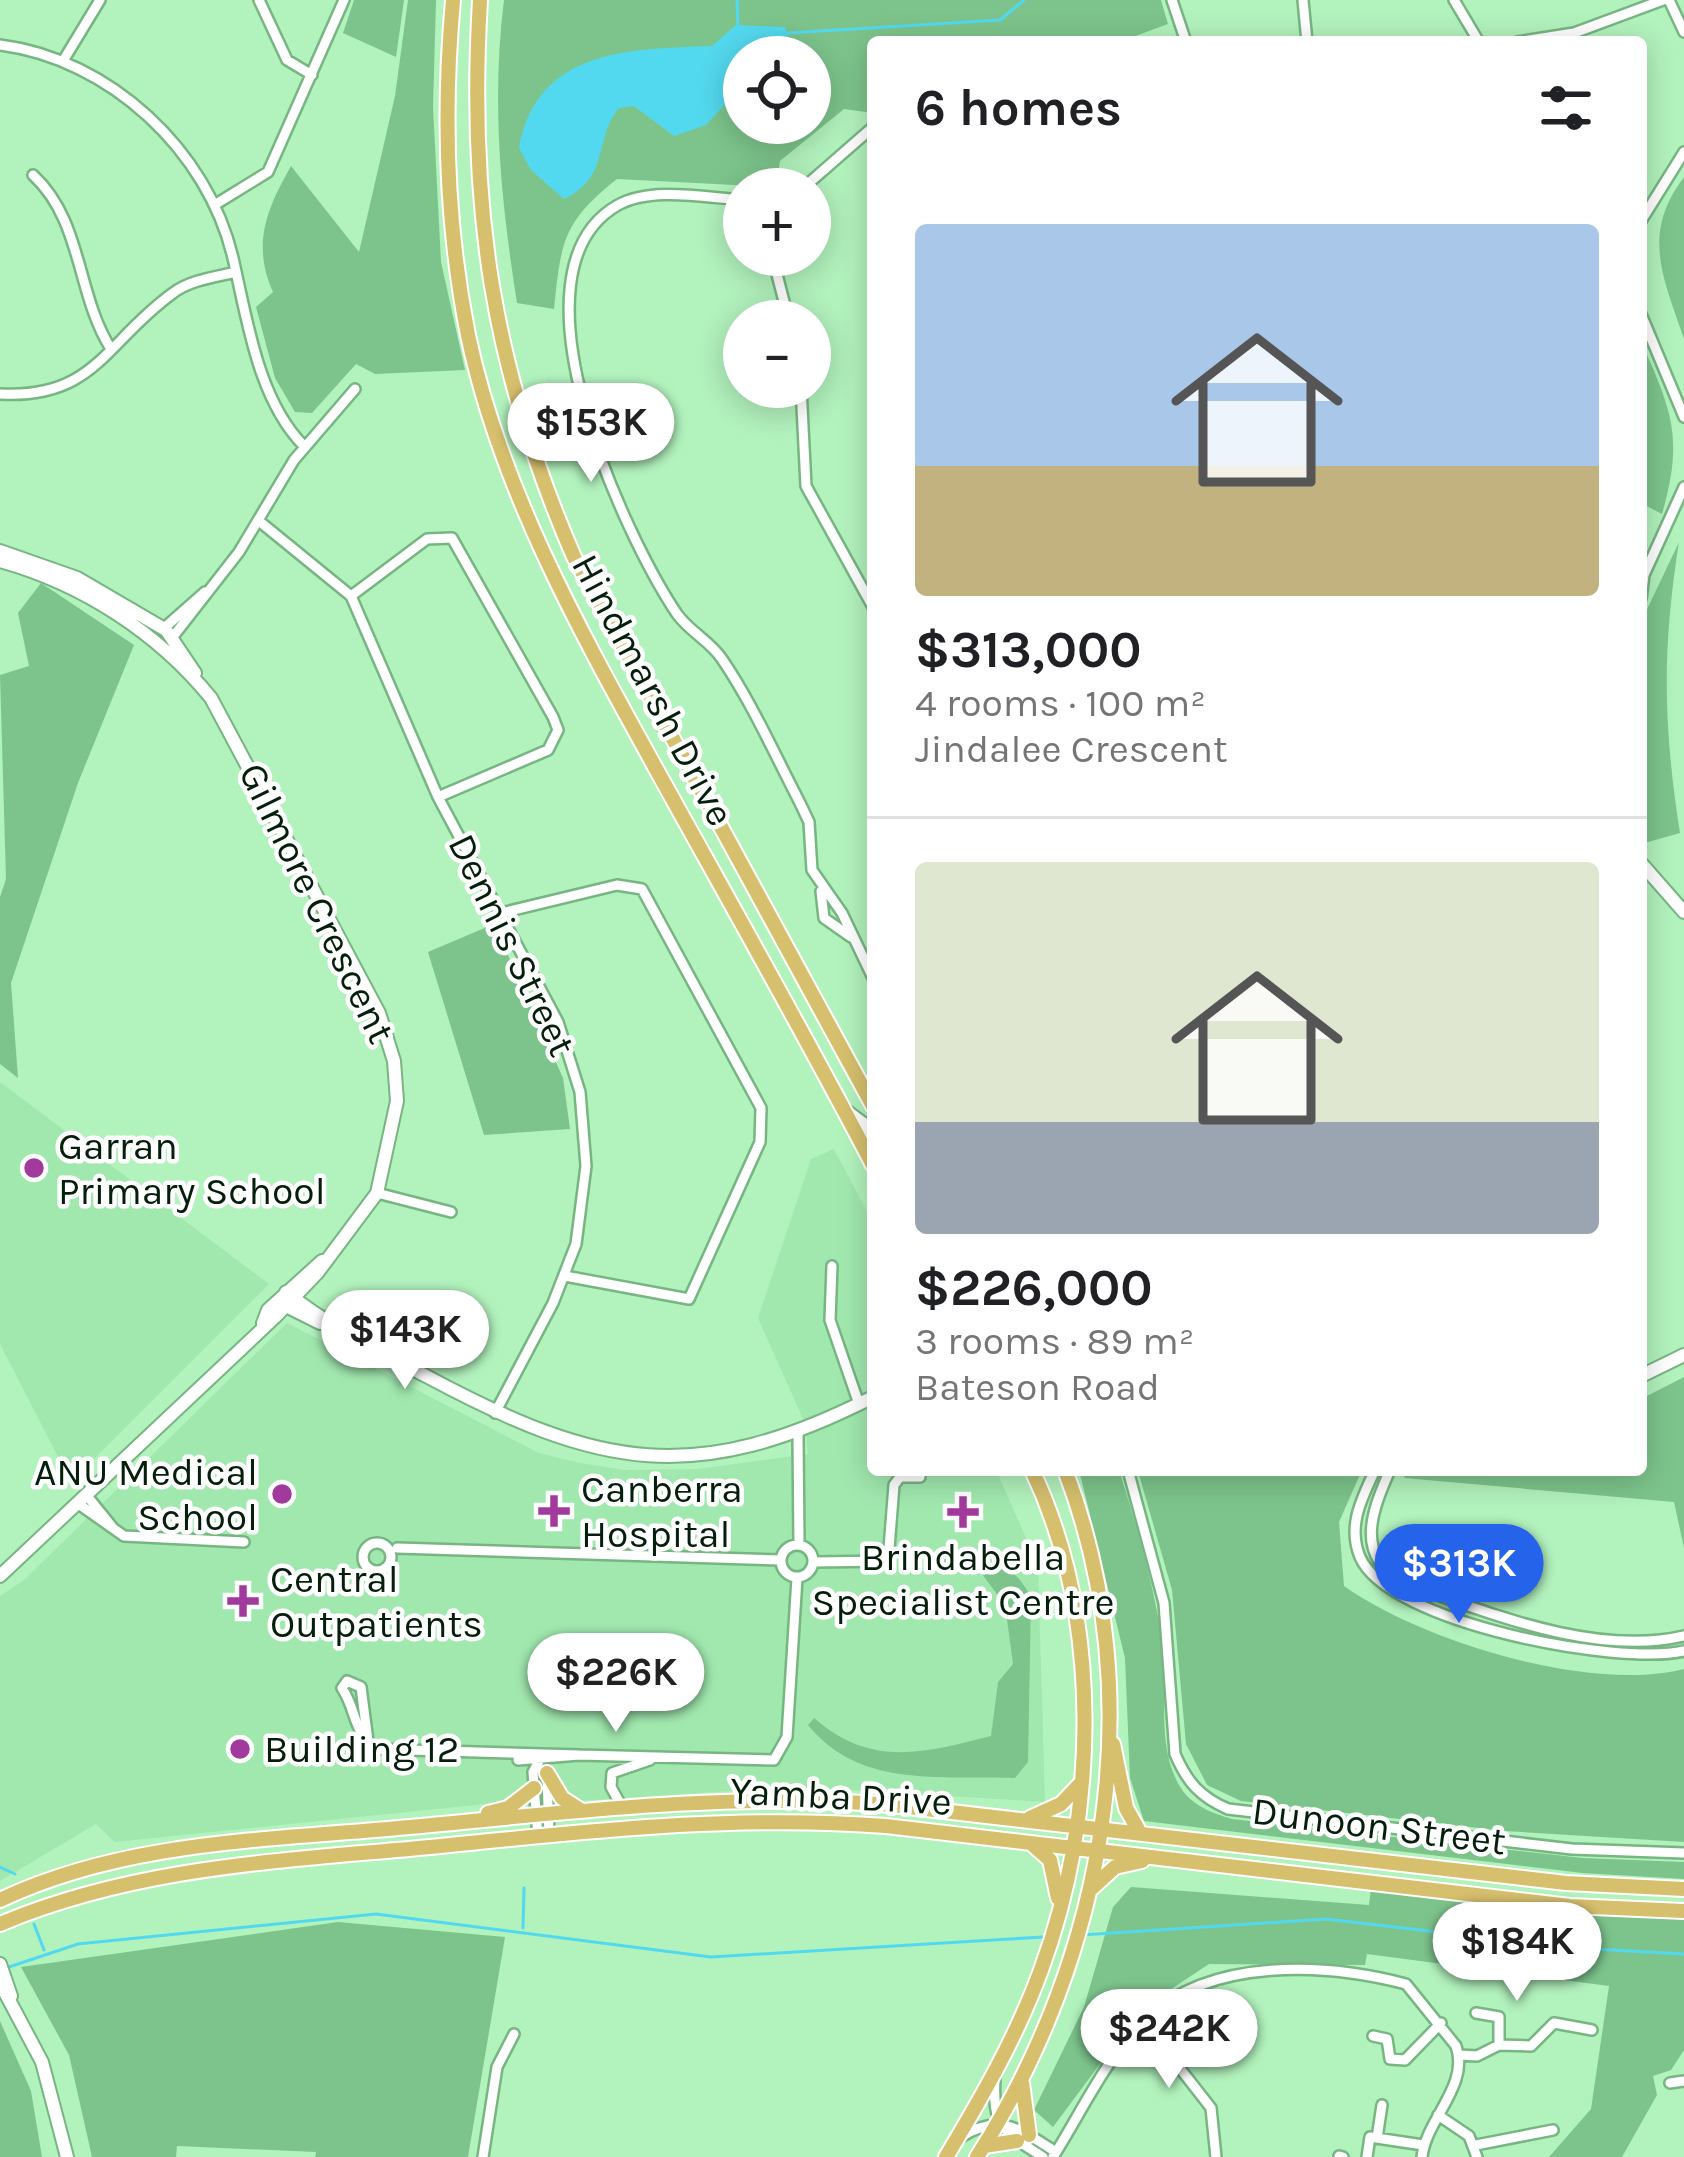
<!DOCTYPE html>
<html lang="en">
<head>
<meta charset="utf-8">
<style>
	:root { --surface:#fff; --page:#f2f2f2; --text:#202124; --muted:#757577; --line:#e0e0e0; --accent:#2563eb }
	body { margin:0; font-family:Karla,sans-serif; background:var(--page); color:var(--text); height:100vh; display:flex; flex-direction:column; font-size:45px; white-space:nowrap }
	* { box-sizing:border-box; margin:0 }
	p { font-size:39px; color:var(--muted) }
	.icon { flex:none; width:66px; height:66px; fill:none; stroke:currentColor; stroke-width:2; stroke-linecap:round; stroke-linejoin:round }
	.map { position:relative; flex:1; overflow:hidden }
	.drawer { position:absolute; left:867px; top:36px; width:780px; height:1440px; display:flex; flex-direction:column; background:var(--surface); border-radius:12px; box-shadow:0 6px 30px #0003 }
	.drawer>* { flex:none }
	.controls { position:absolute; left:723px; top:36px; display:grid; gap:24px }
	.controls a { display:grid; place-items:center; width:108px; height:108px; border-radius:50%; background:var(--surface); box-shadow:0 6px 30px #0003; font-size:60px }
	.price { position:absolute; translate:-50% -102px; padding:0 27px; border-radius:42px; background:#fff; color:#222; font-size:39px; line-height:78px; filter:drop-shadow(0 3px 6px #0008) }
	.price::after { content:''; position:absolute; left:50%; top:72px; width:36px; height:27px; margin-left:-18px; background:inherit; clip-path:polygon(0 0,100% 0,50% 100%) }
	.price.on { background:var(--accent); color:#fff }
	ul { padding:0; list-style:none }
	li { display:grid; align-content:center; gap:24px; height:636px; padding:0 48px }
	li+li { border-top:3px solid var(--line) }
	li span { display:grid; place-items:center; height:372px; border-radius:12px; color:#555 }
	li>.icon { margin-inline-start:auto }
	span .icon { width:216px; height:216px; fill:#fffc; stroke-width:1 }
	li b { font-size:51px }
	h2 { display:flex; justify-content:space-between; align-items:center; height:144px; padding:0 48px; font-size:51px }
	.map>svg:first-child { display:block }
</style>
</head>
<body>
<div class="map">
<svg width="1684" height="2157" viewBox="0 0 1684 2157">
	<rect width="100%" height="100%" fill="#b2f2bd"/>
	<path fill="#a1e8af" d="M0,1082l269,202 -198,198 -71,-138z
		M834,1149l39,74v247h123l42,95 7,237 -248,-15 -219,14 -14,-14 -30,1 -39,15 -380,39 -19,-18 -96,57v-285l24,-16 263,-257 252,130 41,10 45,7 73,-1 110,-15 -4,-33 -46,-103 53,-159z"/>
	<path fill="#7dc48c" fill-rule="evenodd" d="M354,0h50l-8,57 -53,-24z
		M408,0h28l-3,107 8,155 24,108 -90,4 -19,-10 -44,49 -17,-1 -20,-34 -19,-71 17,-15c-21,-47 -7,-82 18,-126l68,86 36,-156z
		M504,0h657l7,24 -49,18h-246v71l-29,-4 -64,52 -4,26 -159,-8c-54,43 -56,62 -63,130l-37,-6c-16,-102 -26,-199 -13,-303zM744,57h66v66h-66z
		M1684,177v162c-21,-62 -43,-105 0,-162z
		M1641,341c31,71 43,96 21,173l-21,-11z
		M1679,542c-17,108 -16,182 1,291l-39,11v-222z
		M41,583l93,62 -56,138 -67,200 7,95 -18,-14v-167l6,-18 -6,-204 29,-9 -11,-53z
		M494,924l69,154 7,51 -86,6 -56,-183z
		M1684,1377v171l-10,-46 -270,-24 3,-8h234v-71z
		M1079,1470h40c18,56 34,112 43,170 7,47 -7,103 17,145 11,20 33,28 53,34l351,39 101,4v17l-102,-6 -438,-52 -14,-43 -5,-120z
		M1362,1470l-23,52 5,64c78,55 245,107 340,83v173l-179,-11 -264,-30 -34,-16 -21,-41 -14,-154 -34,-119z
		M942,1559c42,1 68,-3 89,38l-3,165 -13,16c-76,-3 -155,11 -207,-53l6,-7c57,50 110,35 177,18l7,-54 15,-18 -8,-59 -23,-31 -40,-9z
		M1131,1887l238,18 2,-17 313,26v136l-13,20 -18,6 4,19 -35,62h-73l42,-48 18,-123 -242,-32 -2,11 -156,-1 -68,45 -88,118 -19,-17 50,-103 29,-100z
		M338,1922l167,15 -37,220h-153l1,-5 -139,-6 -1,11h-84l-23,-102 -48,-88z
		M0,2021l31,70 11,66h-42z"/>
	<path fill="#53d9ef" d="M736,25l49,2 3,8 -24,22h-20v27l-38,41 -32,11 -40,-30 -15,2c-26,31 -8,69 -55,91l-33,-29 -12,-22c18,-100 112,-99 193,-102z"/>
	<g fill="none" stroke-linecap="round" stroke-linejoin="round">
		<path stroke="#53d9ef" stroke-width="3" d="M737,0l1,28
			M788,33l212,-13 24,-20
			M0,1867l15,7
			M34,1924l10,26
			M523,1928l1,-40
			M1082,1935l244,-16 249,29 109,6
			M6,1968l72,-24 298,-30 335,43 332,-20"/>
		<g stroke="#77b583" stroke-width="14">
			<path id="street" d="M259,0l28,60 25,15
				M1172,0l14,42
				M1303,0l4,42
				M1454,0l25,42
				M1669,0l15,32
				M1517,42l57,-9 89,-33
				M0,45c110,14 208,106 233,213 14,61 25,142 71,188
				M63,61l37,-61
				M33,175c50,46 43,119 78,174
				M802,189l71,-62
				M744,200c-37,-2 -92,-14 -126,5 -117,66 6,330 59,409 13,18 33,27 45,45 30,44 53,96 78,144l9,19 3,48 30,43 31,65
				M216,204l52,-32 76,-172
				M1641,221l43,-69
				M772,255l17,66
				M1641,314l43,103
				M801,387l5,99 67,121
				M0,394c95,5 105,-52 173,-101 17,-13 42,-16 63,-21
				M259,521l92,75 87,201 120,225 22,70 6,74 -10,78 -23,59 -58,110
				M351,596l76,-57 25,-1 101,179 5,13 -10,20 -110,47
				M1641,599l3,-24 40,-88
				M163,629l42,-37
				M172,638l67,-86 55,-92 61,-71
				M821,891l3,27 27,19
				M501,913l116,-28 25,4 119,219 -1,34 -71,157 -124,-23
				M377,1193l74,19
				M832,1266l-2,54 29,84
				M798,1435l1,110
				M1128,1470l36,133 11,151c12,28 25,43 53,55l344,40 112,4
				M1375,1470c-13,28 -28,56 -15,87 28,66 259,109 324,94
				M1390,1470c-18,41 -36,85 13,113 85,29 190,74 281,53
				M88,1497l25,31
				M80,1505l44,31 120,6
				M363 1557a14 14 0 1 1 28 0a14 14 0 1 1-28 0Z
				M781 1561a16 16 0 1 1 32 0a16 16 0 1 1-32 0Z
				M397,1548l383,12
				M813,1562l75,-1 6,-76 6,-8h20
				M368,1741l-7,-54 -14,-6 -5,7c16,25 8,38 34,61l203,6
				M518,1760l61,-5 195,5 13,-23 10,-159
				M547,1775l2,61
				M622,1807l-11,-20 1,-14 38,-13
				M538,1837l-5,-65 9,-16
				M1476,2013l23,4v28
				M1143,2021l68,87 5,49
				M1373,2036l14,3 3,20 15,1 36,-37
				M1460,2055l17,1 22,-11 32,1 23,-23 38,7
				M995,2079c-3,49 9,53 48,78
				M1670,2083l14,-2
				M1438,2115l31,21 8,21
				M961,2137c39,-25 60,-7 95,15
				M1377,2138l5,-33
				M1476,2145l77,-15
				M1339,2156l4,1
				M483,2157l14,-90 17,-33
				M1053,2157c28,-44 55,-103 94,-139 65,-61 179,-55 259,-34l50,62c14,40 -30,73 -34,111
				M1367,2157l3,-20 53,8"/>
		</g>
		<g stroke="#77b583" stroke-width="16">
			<path id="secondary" d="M0,551l77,27 89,52 29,43
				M0,561c83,23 158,72 211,137l168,315 15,48 3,40 -20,92 -59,79 -43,45 -275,259
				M1641,863l43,49
				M845,1110l28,21
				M286,1292c43,35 93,59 142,85 172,92 267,110 445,20
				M280,1303l40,20
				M263,1323l5,-13 54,-49
				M1641,1376l43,-21
				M0,1964l11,32
				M0,1983l42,79 25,95"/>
		</g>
		<g stroke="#fff" stroke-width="18">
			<path id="primary" d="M453,0c-10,111 -7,225 15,335 32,153 112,296 187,432 73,132 148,264 218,398
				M480,0c-12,205 12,368 94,557l299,549
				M1113,1744l13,64 14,25
				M547,1773l15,25 20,13
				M488,1813l20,-5 26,-20
				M1030,1818l31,-14 19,-20
				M1033,1845l17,15 8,38
				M1092,1888l23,-21 27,-6
				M0,1900c126,-60 273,-60 410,-73 160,-15 320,-35 481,-22l675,78 118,6
				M0,1924c138,-58 283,-63 430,-77 152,-15 303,-33 456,-21l684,80 114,5
				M1022,2083l7,52
				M984,2146l33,-5
				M946,2157c36,-60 71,-121 95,-187 57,-154 62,-350 -9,-500
				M977,2157c129,-202 175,-460 88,-687"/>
		</g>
		<use href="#street" stroke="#fff" stroke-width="9"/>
		<use href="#secondary" stroke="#fff" stroke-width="12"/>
		<use href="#primary" stroke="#d6bf6d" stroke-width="14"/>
	</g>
	<g fill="#a23a9d" stroke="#fff" stroke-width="4.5">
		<circle cx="34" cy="1168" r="12"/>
		<circle cx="282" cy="1494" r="12"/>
		<path d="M548 1493h12v12h12v12h-12v12h-12v-12h-12v-12h12z"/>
		<path d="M957 1494h12v12h12v12h-12v12h-12v-12h-12v-12h12z"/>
		<path d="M237 1583h12v12h12v12h-12v12h-12v-12h-12v-12h12z"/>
		<circle cx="240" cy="1749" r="12"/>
	</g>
	<g text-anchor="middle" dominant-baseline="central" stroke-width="9" stroke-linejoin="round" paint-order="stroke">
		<g font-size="39" fill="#051f0c" stroke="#fff">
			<text transform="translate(653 690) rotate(62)">Hindmarsh Drive</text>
			<text transform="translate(317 903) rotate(64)">Gilmore Crescent</text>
			<text transform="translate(512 945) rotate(64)">Dennis Street</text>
			<text transform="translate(841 1796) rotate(3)">Yamba Drive</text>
			<text transform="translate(1379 1826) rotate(7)">Dunoon Street</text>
		</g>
		<g font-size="39" fill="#051f0c" stroke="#fff" text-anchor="start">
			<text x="58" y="1146">Garran<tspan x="58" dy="45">Primary School</tspan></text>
			<text x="258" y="1472" text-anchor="end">ANU Medical<tspan x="258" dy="45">School</tspan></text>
			<text x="581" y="1489">Canberra<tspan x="581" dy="45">Hospital</tspan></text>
			<text x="963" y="1557" text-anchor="middle">Brindabella<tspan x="963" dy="45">Specialist Centre</tspan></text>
			<text x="270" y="1579">Central<tspan x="270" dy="45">Outpatients</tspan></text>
			<text x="264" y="1749">Building 12</text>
		</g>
	</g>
</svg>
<div class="controls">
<a><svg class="icon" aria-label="locate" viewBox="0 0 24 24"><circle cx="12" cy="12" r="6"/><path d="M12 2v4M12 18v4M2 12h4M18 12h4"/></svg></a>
<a>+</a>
<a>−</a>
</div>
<b class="price" style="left:591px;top:485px">$153K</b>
<b class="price" style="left:405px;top:1392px">$143K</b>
<b class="price on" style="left:1459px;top:1626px">$313K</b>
<b class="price" style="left:616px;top:1735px">$226K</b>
<b class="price" style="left:1517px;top:2004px">$184K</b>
<b class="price" style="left:1169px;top:2091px">$242K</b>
<section class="drawer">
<h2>6 homes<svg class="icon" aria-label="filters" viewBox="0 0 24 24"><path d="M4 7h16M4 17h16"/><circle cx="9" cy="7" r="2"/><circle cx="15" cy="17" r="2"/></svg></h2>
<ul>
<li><span style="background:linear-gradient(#a9c7e8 65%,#c2b280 0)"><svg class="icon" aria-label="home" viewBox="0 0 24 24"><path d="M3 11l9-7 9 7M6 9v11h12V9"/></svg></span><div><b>$313,000</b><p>4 rooms · 100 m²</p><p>Jindalee Crescent</p></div></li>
<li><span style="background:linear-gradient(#dfe7d0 70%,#9aa5b1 0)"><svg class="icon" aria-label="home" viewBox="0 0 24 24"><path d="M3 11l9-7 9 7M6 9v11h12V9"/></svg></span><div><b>$226,000</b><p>3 rooms · 89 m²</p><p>Bateson Road</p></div></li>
</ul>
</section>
</div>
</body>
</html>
